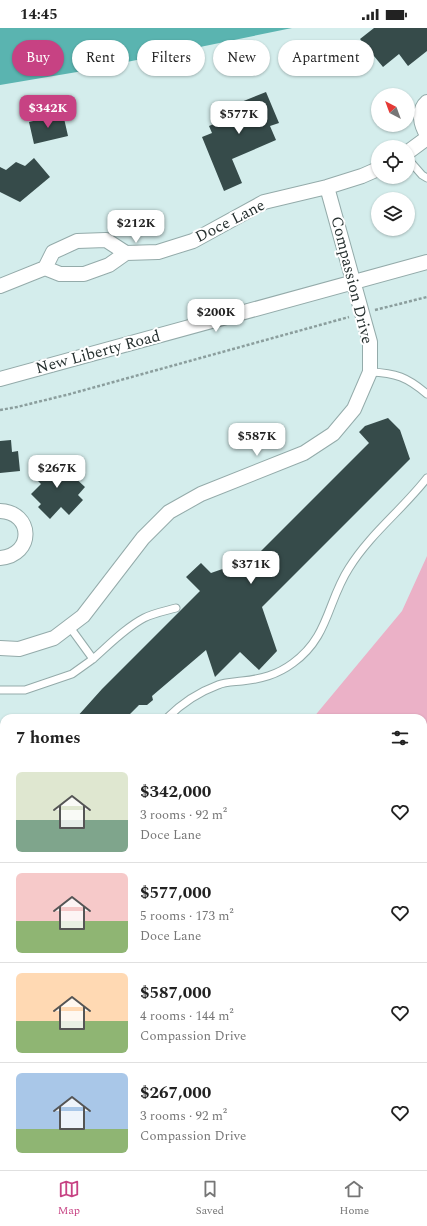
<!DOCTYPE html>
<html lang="en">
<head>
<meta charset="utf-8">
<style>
	:root { --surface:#fff; --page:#f6f6f6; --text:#222; --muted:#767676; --line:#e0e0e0; --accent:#c74283 }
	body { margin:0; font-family:Spectral,serif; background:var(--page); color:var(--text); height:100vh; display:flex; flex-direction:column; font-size:15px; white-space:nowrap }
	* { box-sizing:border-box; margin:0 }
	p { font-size:13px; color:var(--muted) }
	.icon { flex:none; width:22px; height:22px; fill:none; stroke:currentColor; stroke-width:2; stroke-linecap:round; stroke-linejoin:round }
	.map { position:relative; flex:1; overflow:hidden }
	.details { position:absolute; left:0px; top:686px; width:427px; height:456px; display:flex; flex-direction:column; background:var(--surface); border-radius:12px 12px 0 0; box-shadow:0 1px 3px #0004 }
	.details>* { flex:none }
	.guide { position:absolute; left:12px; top:12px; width:403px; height:36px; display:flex; gap:8px }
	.needle { width:26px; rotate:319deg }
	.controls { position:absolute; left:371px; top:60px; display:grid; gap:8px }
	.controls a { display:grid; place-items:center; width:44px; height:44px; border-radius:50%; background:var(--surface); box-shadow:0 1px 3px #0004; font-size:20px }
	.price { position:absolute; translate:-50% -34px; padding:0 9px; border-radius:8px; background:#fff; color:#222; font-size:13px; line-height:26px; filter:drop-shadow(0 1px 2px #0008) }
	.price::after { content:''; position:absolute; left:50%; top:24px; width:12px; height:9px; margin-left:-6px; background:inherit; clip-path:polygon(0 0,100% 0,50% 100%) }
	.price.on { background:var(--accent); color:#fff }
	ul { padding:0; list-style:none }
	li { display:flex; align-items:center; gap:12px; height:100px; padding:0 16px }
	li+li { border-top:1px solid var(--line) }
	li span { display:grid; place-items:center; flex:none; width:112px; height:80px; border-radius:6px; color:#555 }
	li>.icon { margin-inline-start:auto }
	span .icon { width:48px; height:48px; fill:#fffc; stroke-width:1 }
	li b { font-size:17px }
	h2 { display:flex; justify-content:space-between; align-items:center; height:48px; padding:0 16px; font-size:17px }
	.pill { padding:0 14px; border-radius:18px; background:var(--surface); box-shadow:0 1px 3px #0004; font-size:14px; line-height:36px }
	.pill.on { background:var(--accent); color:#fff }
	.status { display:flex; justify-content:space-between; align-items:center; height:28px; padding:0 20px; background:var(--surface); direction:ltr }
	.status svg { height:11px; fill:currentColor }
	.tabs { display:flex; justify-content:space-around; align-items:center; height:56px; border-top:1px solid var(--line); background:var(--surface); font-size:11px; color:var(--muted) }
	.tabs a { display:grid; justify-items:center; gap:2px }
	.tabs .on { color:var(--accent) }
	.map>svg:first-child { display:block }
</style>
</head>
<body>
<div class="status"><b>14:45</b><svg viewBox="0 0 49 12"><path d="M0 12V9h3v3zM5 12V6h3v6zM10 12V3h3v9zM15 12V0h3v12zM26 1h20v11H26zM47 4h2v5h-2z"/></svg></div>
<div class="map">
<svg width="427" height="1142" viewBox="0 0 427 1142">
	<rect width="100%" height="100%" fill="#d4edec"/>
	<path fill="#ebb1c7" d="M427,528v604l-4,-3v-439h-110l89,-107z"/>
	<path fill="#5ab4b0" d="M0,0h292l-209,43 -83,14z"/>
	<path fill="#364b4a" d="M374,0h53v23l-19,15 -9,-12 -16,13 -23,-28z
		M266,64l13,31 -9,3 6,14 -44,19 10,24 -18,8 -22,-54 10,-4 -3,-7 9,-4 -4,-9z
		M63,86l5,22 -34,8 -5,-22z
		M34,130l16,19 -30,25 -20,-10v-25l6,3 10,-8 9,4z
		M388,390l12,12 10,29 -148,148 15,44 -18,19 -19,-18 -25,25 -9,-27 -54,46 1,4 -6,5h-8l-13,13h-50l26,-29 98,-98 -14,-14 15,-14 10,10 43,-15 115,-115 -10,-11 6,-6z
		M11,412l1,12 6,-1 2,20 -20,2v-32z
		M60,430l15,14 -3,3 13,12 -7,8 5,5 -14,15 -8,-8 -11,12 -12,-12 3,-3 -10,-10 10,-10 -8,-8 14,-15 5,5z"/>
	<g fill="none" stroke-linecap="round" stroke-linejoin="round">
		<g stroke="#94abaa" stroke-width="9">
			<path id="lane" d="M408,131l14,16 5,3
				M370,344c26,1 37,5 57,22
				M93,631c16,-14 32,-31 51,-41 10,-5 21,-7 32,-10
				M0,662h25l47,-16 21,-15 -24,-33
				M167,690c14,-14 32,-26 51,-33 7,-3 16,-3 24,-4 19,-2 35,-6 51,-18 36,-26 34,-61 56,-95 21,-34 54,-59 78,-90
				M0,779l4,3"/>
		</g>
		<g stroke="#94abaa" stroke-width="16">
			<path id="street" d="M427,74c-10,9 -6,23 0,33
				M408,124l19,-14
				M126,225l32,-1 35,-11 71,-39 63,-15 35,-11 16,-7
				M0,258l45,-18 8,-16 24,-11 29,-1 20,13 -17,12 -25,9h-24l-15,-6
				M0,351l427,-117
				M0,483c33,1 35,44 0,47
				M0,620l19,1 35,-11 29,-22 60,-78 26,-26 32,-18 103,-41 29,-19 21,-25 16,-37v-30l-43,-155"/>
		</g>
		<g stroke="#94abaa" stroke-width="22">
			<path id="secondary" d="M0,890l4,3
				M318,1138l5,4"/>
		</g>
		<path stroke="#8b9e9d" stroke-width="2.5" stroke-dasharray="3 2" stroke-linecap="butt" d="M375,282l52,-13
			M0,382l17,-3 53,-13 279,-77
			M423,843l4,-2
			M423,1059h4"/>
		<use href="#lane" stroke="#fff" stroke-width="7"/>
		<use href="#street" stroke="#fff" stroke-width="14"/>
		<use href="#secondary" stroke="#fad9e8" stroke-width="20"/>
	</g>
	<g text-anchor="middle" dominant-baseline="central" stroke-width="4" stroke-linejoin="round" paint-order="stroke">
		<g font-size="16" fill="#26302f" stroke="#fff">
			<text transform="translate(230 193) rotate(-27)">Doce Lane</text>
			<text transform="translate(352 252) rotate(76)">Compassion Drive</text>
			<text transform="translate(98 324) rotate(-15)">New Liberty Road</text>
		</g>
	</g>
</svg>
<div class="controls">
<a><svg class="needle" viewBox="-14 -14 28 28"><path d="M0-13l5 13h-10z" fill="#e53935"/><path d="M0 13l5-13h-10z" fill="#767676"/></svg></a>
<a><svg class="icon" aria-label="locate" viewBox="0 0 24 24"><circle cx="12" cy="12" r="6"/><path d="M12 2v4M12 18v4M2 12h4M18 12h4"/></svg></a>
<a><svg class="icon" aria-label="layers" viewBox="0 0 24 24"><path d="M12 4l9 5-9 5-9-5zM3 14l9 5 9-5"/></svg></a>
</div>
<b class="price on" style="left:48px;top:101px">$342K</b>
<b class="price" style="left:239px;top:107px">$577K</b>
<b class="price" style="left:136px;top:216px">$212K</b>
<b class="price" style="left:216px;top:305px">$200K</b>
<b class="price" style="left:257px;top:429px">$587K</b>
<b class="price" style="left:57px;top:461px">$267K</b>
<b class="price" style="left:251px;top:557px">$371K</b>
<div class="guide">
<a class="pill on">Buy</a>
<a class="pill">Rent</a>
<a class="pill">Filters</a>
<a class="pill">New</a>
<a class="pill">Apartment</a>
</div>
<section class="details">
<h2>7 homes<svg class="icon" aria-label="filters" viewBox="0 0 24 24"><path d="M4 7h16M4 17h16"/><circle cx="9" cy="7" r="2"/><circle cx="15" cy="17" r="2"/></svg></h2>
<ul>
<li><span style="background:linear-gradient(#dfe7d0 60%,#7fa58c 0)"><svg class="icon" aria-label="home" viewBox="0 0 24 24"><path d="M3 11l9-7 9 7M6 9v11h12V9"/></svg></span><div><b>$342,000</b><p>3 rooms · 92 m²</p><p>Doce Lane</p></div><svg class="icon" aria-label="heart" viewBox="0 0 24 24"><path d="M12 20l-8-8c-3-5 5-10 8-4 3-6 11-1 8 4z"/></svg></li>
<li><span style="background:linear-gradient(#f6c9c9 60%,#8fb573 0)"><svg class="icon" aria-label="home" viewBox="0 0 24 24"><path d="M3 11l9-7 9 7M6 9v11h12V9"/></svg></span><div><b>$577,000</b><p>5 rooms · 173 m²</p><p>Doce Lane</p></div><svg class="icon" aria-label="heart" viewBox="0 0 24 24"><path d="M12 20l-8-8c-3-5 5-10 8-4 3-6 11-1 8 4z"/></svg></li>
<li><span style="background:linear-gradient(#ffd9b3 60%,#8fb573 0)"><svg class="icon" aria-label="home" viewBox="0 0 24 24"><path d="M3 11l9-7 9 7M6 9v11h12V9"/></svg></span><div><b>$587,000</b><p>4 rooms · 144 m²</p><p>Compassion Drive</p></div><svg class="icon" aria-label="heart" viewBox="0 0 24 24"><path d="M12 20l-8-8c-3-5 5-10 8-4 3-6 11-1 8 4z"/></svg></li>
<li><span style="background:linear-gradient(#a9c7e8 70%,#8fb573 0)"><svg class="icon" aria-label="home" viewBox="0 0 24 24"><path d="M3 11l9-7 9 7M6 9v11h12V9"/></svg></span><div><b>$267,000</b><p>3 rooms · 92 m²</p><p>Compassion Drive</p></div><svg class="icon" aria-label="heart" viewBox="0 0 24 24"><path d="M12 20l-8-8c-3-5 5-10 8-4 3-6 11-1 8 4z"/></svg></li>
</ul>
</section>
</div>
<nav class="tabs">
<a class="on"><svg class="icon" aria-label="map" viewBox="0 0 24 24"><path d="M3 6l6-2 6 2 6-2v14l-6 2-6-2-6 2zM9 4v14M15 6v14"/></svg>Map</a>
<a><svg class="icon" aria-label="saved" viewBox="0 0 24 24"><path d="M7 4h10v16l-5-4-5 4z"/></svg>Saved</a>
<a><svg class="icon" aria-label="home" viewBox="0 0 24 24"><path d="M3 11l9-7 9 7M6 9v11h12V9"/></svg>Home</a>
</nav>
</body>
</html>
